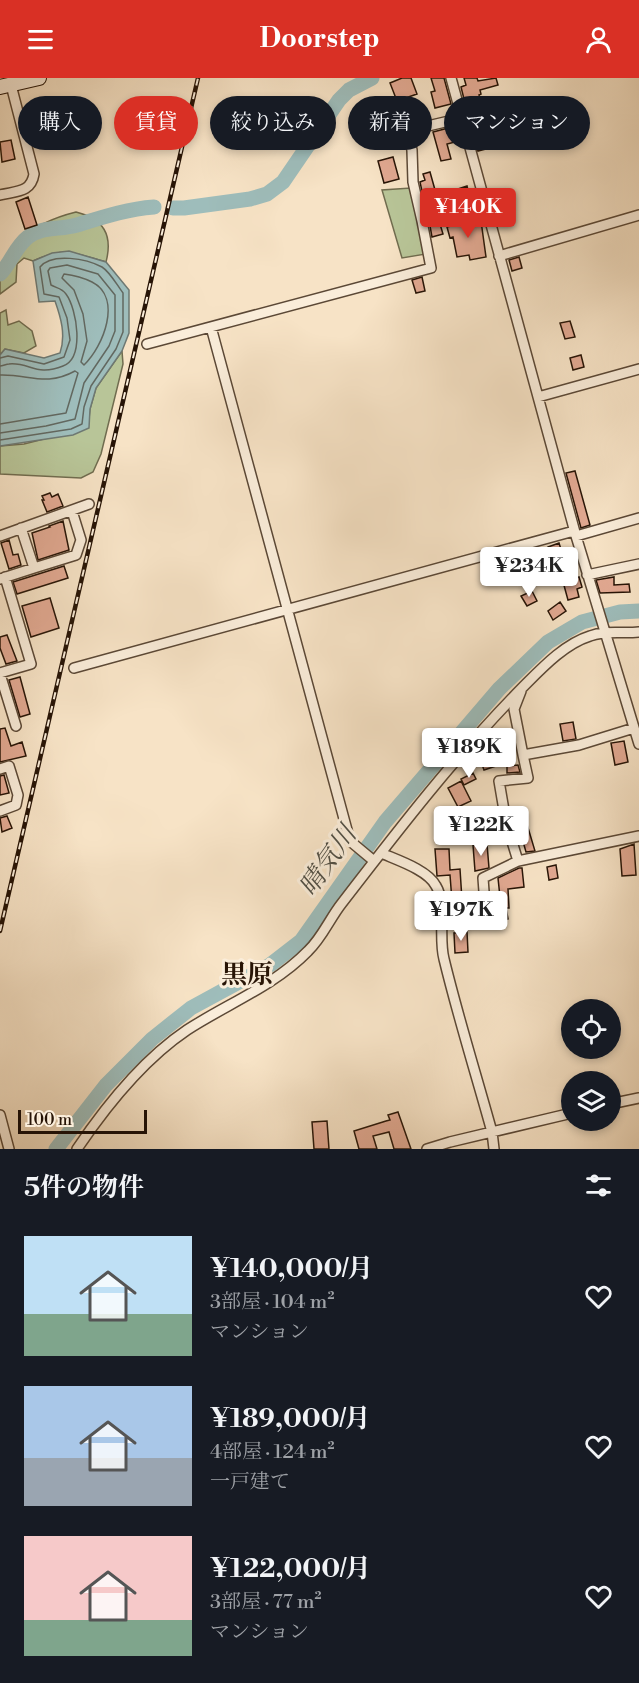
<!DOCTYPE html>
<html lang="ja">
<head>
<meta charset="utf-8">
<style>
	:root { --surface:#171b24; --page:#242831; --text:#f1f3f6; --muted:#9ea1a6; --accent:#d93025 }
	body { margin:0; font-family:"Libre Bodoni","Noto Serif JP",serif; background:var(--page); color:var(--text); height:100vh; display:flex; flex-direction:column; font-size:22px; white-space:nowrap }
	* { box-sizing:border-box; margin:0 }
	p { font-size:20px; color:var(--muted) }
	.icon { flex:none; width:33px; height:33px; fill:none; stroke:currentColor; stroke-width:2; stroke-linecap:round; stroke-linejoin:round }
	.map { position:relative; height:1071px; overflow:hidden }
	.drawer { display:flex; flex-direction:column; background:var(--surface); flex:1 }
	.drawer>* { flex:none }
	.top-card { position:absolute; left:18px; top:18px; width:603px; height:54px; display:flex; gap:12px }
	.controls { position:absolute; left:561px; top:921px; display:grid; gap:12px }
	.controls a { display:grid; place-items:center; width:60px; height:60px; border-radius:50%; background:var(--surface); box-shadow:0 3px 9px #0003; font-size:30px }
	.scale { position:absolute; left:18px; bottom:15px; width:129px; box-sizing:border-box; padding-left:6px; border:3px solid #271406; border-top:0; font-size:16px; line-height:21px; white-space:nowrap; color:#271406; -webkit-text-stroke:4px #faedda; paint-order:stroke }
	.price { position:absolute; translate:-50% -51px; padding:0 14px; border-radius:6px; background:#fff; color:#222; font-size:20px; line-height:39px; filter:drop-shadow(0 2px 3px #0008) }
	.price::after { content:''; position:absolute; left:50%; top:36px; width:18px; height:14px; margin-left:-9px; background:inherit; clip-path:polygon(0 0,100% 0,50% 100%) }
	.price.on { background:var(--accent); color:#fff }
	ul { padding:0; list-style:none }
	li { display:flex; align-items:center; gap:18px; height:150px; padding:0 24px }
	li span { display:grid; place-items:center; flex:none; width:168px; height:120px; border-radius:0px; color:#555 }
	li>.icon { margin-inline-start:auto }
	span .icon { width:72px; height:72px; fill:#fffc; stroke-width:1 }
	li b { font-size:26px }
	h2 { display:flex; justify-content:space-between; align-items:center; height:72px; padding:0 24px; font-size:26px }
	.tag { padding:0 21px; border-radius:27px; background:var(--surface); box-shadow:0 3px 9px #0003; font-size:21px; line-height:54px }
	.tag.on { background:var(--accent); color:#fff }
	header { display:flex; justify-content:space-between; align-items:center; height:78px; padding:0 24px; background:var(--accent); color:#fff; font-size:27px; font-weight:700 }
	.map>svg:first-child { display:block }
</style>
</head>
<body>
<header><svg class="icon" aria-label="menu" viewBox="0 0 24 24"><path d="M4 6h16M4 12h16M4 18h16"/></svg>Doorstep<svg class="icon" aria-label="person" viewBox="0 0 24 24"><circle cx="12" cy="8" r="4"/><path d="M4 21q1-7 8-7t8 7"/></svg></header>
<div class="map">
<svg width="639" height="1071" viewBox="0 0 639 1071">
	<rect width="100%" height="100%" fill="#f7e3c6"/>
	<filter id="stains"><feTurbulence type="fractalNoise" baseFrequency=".00333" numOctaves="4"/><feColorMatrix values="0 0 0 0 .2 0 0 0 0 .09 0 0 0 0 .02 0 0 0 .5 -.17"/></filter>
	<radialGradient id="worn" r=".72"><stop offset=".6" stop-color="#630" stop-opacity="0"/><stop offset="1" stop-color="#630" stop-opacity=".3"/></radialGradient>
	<path fill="#b8c598" stroke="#706c4f" stroke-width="1.5" d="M411,110l15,66 -24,4 -20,-68z
		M76,134c28,7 37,23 30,50 -33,-9 -40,-16 -73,-1l-9,-3 -7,6 -1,18 -16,12v-28c8,-8 13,-19 21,-27 15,-14 35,-22 55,-27z
		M6,232l2,15 11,-4 13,10 4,15 -12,7 -19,-4 -5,6v-42z
		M122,273l1,13 -22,90 -8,18 -12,6 -81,-4v-28l24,-2 64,-16 2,-19 6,-21z"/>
	<path fill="#9ebdbb" stroke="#6e7973" stroke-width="1.5" d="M69,173l37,11 23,28v43l-7,18 -26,37 -6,21 -1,19 -16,7 -73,11v-91l5,-6 39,9 16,-5c6,-18 1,-35 -5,-52l-16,1 -6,-41 19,-8z"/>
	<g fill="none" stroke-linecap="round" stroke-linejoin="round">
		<path stroke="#626860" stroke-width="1.5" d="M64,196c8,1 20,4 28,8 31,16 11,65 -8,83l-3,-3 6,-21 -4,-27 -9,-24 -12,-12z
			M0,280l8,-2 36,8 20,-7 6,-17 -3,-22 -8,-21 -15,-3 -4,-27c12,-15 47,-8 62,0 8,5 15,18 21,26v39l-7,17 -25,37 -7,21 -2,17 -11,5 -71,11
			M0,288c3,0 6,-2 9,-2 21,-2 27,13 54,2 22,-8 14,-57 3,-72 -4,-6 -10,-6 -15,-9l-3,-14 2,-3 17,-3 31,9 17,21v36l-6,15 -25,37 -9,36 -29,7 -46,7
			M0,297c29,-1 46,12 75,-4l3,2 -12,40 -66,11"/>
		<path stroke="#9ebdbb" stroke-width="15" d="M173,130h11l66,-9 17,-5 16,-12 56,-82 10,-10 23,-12
			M0,196c11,-11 15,-27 28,-37 15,-11 32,-7 49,-12 26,-8 50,-16 77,-18
			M56,1071l50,-64 46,-46 39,-31 79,-43 31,-24 84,-119 114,-133 49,-47 34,-20 38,-10 19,-1"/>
	</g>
	<path fill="#e2a992" stroke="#271406" stroke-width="1.5" d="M402,0h9l6,16 -20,7 -7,-18z
		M431,0h13l7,26 -16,4 -4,-16 4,-1z
		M464,0h13l1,3 18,-3 2,7 -18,5 1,4 -2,1 5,16 -9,2 -4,-16 -7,2 -3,-12 5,-2z
		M481,37l4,13 -5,2 6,19 -8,2 -9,-33z
		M456,48l3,15 -12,3 4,15 -10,2 -8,-29z
		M378,56l3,11 -7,1 -3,-11z
		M11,62l4,19 -13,3 -2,-20z
		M393,79l6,22 -15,4 -6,-22z
		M430,94l7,25 22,-6 -1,-2 9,-3 3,13 -44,11 -6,-28 5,-2 -2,-6z
		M28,119l9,28 -12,4 -9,-27z
		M472,138l2,7 7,-2 5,36 -16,3 -1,-5 -12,2 -4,-20 -3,1 -3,-11 15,-4 -1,-4z
		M440,146l3,10 -11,3 -2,-11z
		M519,179l3,11 -10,3 -3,-11z
		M422,199l3,14 -9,2 -4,-13z
		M570,243l5,16 -10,2 -5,-16z
		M581,277l3,12 -11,3 -3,-12z
		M575,393l15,54 -9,3 -15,-55z
		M50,415l2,4 6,-3 5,12 -16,6 -5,-12h2l-2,-4z
		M63,443l6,29 -31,10 -6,-27 18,-6 -1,-1z
		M9,462l4,15 5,-1 3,11 -12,4 -8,-26z
		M559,465l5,16h2l6,20 7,-2 3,10 -5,2 2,8 -11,3 -6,-22 -5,2 -9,-33z
		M64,488l4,12 -51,16 -4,-12z
		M614,499v8l15,-1 1,8 -30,1 -4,-13z
		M532,513l5,10 -10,5 -6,-10z
		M50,520l9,30 -28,9 -9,-31z
		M560,524l6,9 -13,9 -5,-9z
		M7,557l10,26 -11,3 -6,-16v-11z
		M20,599l10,37 -10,3 -11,-37z
		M573,644l3,17 -13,2 -3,-17z
		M5,650l6,18 11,-4 4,14 -26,6v-33z
		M624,663l4,21 -13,3 -4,-22z
		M490,671l6,17 -12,4 -6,-17z
		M518,687l2,7 -13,1v-7z
		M473,695l3,6 -12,6 -3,-6z
		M4,697l5,18 -9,2v-19z
		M461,703l10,20 -13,6 -10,-19z
		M457,734l1,15h-4l1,15 -11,1 -1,-10h-5v-9l7,-1v-10z
		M7,738l5,12 -10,4 -2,-14z
		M526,743l9,30 -9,1 -8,-28z
		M501,751l3,8 -13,3 -2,-7z
		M487,766l2,24 -14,3 -2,-26z
		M634,766l2,31 -14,1 -2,-27z
		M435,771h14l1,21 10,-1 2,31 -10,1 -2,-26 -13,1z
		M556,787l2,13 -9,2 -2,-13z
		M519,790h3l2,19 -16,2 1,19h-3l2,11 -16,3v-9h3l-1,-16h6l-2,-19z
		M447.5 832a4.5 4.5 0 1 1 9 0a4.5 4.5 0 1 1-9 0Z
		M467,854l1,20 -13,1 -1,-20z
		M398,1034l13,37h-17l-5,-17 -16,4 4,13h-18l-5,-18 32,-10 4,-1 -2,-5z
		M327,1043l2,28h-15l-2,-27z"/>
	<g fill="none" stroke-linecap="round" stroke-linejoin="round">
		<g stroke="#5b4836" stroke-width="12">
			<path id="street" d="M451,0l125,458 63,208
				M0,117c16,-4 31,-2 34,-21l-23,-89
				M422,143l-9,-39 -1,-32 -4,-15 7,-6 47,-11
				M499,178l140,-41
				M211,249l139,514 24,20
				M147,266l284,-76 -9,-47 64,-15
				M538,319l101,-28
				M0,458l89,-32
				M576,458l63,-18
				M34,490l42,-13 5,-15 -9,-29
				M587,497l52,-11
				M0,501l34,-11 -13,-40
				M74,590l500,-137
				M0,595l31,-9 -26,-87
				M0,596l16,52
				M521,613l-7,18 9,46
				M0,691l9,-3 9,29 -2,10 -16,6
				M381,775c16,7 47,17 55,33 11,18 2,51 8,73 14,58 32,115 48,173l2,17
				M518,783l-12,-39 -7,-41 29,-3 -5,-23 56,-10 55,-17
				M442,844l44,-3 -3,-41 35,-17 121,-25
				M610,1026l29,-6
				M0,1037l9,34
				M77,1071c29,-43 67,-90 110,-119 40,-26 87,-44 121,-79 14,-13 22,-33 34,-48 57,-74 114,-148 180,-215 19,-19 42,-44 68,-52 16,-6 32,-2 49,-4
				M427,1071l23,-7 122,-29"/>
		</g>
		<g stroke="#271406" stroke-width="16">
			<path id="secondary" d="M0,9l39,-9"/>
		</g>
		<use href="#street" stroke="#faedda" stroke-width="9"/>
		<use href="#secondary" stroke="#faedda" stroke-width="14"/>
		<g stroke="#271406" stroke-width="4.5">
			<path id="rail" d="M0,853l198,-853"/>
		</g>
		<use href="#rail" stroke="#faedda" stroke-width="2" stroke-dasharray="7" stroke-linecap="butt"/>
	</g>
	<g text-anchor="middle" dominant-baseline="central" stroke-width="6" stroke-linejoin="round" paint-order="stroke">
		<g font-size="26" font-style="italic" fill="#514f45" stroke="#faedda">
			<text transform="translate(328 783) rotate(-55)">晴気川</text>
		</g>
		<g font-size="26" font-weight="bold" fill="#271406" stroke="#faedda">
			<text x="247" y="897">黒原</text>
		</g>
	</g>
	<rect width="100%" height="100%" filter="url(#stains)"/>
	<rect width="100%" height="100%" fill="url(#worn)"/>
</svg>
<div class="controls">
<a><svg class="icon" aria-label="locate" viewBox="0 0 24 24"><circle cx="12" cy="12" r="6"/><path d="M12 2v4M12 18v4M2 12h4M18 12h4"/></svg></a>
<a><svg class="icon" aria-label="layers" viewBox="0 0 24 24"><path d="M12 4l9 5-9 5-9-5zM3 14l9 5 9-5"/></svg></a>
</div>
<div class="scale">100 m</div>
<b class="price on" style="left:468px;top:161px">¥140K</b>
<b class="price" style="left:529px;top:520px">¥234K</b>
<b class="price" style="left:469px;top:701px">¥189K</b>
<b class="price" style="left:481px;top:779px">¥122K</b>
<b class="price" style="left:461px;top:864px">¥197K</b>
<div class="top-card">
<a class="tag">購入</a>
<a class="tag on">賃貸</a>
<a class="tag">絞り込み</a>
<a class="tag">新着</a>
<a class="tag">マンション</a>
</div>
</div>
<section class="drawer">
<h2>5件の物件<svg class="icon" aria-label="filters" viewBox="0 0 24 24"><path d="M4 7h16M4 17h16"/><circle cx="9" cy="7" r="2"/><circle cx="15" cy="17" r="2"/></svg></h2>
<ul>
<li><span style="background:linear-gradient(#bfe0f5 65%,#7fa58c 0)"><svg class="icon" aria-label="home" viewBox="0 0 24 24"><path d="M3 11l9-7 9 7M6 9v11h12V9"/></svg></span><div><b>¥140,000/月</b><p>3部屋 · 104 m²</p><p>マンション</p></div><svg class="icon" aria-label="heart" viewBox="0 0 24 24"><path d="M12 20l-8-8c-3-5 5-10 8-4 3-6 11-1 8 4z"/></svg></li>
<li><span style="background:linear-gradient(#a9c7e8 60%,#9aa5b1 0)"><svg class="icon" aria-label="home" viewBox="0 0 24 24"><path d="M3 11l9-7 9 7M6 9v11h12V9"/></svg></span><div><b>¥189,000/月</b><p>4部屋 · 124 m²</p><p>一戸建て</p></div><svg class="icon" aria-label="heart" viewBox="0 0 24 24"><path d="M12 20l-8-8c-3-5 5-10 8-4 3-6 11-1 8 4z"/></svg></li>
<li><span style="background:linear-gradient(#f6c9c9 70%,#7fa58c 0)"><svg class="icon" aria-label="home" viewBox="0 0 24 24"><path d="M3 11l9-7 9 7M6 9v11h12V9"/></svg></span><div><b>¥122,000/月</b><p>3部屋 · 77 m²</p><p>マンション</p></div><svg class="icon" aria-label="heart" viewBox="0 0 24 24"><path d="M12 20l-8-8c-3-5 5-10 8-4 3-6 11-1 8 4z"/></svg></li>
</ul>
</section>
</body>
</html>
